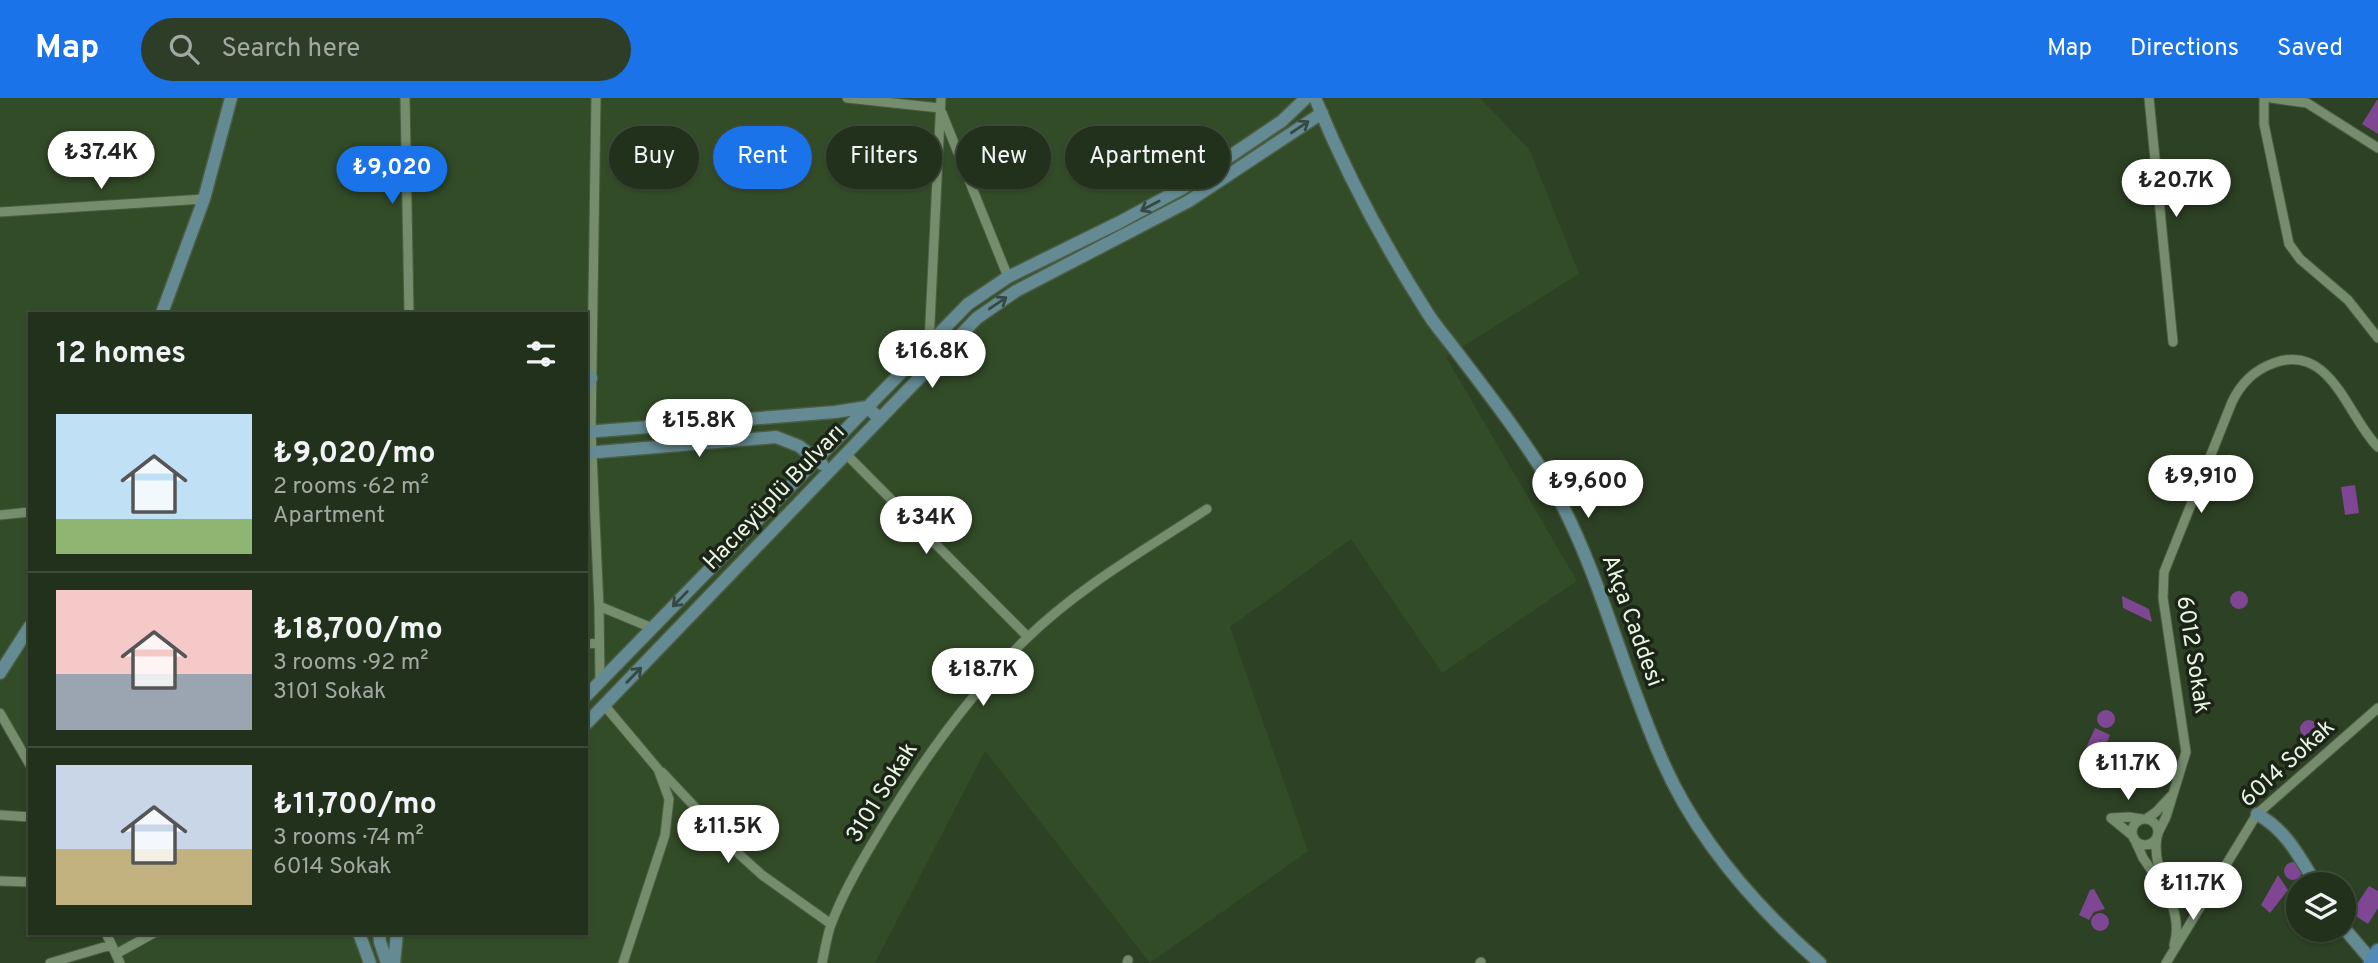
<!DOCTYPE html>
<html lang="en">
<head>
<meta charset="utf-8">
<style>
	:root { --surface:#22311b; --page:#2e3d28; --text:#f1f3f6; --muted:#a2a9a3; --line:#3f4c3a; --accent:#1a73e8 }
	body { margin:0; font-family:Overpass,sans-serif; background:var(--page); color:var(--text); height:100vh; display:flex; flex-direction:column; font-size:26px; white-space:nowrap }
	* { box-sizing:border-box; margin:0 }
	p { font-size:23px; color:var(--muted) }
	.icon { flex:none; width:38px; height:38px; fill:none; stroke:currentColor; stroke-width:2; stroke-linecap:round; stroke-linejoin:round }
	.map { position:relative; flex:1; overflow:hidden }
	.drawer { position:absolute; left:28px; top:214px; width:560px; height:623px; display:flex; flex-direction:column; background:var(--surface); border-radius:0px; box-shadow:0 2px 5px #0004,0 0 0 2px var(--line) }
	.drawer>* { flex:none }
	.hud { position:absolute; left:609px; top:28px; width:665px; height:63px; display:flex; gap:14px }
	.fabs { position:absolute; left:2286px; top:774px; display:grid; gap:14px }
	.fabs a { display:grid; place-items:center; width:70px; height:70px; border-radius:50%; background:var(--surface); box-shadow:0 2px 5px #0004,0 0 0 2px var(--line); font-size:35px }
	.price { position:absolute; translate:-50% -60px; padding:0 16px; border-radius:24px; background:#fff; color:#222; font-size:23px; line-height:46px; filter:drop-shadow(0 2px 4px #0008) }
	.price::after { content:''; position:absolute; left:50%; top:42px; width:21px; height:16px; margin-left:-10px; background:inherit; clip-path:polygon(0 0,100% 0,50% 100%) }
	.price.current { background:var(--accent); color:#fff }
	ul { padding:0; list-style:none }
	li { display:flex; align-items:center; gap:21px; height:175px; padding:0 28px }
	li+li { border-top:2px solid var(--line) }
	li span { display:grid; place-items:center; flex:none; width:196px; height:140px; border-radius:0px; color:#555 }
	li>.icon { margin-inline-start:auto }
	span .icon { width:84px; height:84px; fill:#fffc; stroke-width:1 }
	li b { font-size:30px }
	h2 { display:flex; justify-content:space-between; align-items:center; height:84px; padding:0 28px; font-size:30px }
	.chip { padding:0 24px; border-radius:32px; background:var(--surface); box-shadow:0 2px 5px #0004,0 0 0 2px var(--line); font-size:24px; line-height:63px }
	.chip.current { background:var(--accent); color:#fff }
	header { display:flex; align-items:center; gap:42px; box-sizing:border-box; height:98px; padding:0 35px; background:var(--accent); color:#fff }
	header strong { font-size:33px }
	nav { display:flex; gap:38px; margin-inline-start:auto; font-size:24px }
	.search { width:490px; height:63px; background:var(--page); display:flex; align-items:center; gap:18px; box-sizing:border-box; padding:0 24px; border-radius:38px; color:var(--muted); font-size:26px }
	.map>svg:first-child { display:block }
</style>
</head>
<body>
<header>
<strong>Map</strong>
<div class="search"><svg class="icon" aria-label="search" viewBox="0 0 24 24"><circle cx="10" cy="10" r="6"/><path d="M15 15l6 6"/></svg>Search here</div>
<nav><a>Map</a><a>Directions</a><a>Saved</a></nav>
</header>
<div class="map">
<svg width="2378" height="865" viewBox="0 0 2378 865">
	<rect width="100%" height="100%" fill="#2d4124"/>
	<path fill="#334c28" d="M0,0h1480l49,51 50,125 -133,83 131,224 -135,92 -91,-134 -121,88 78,224 -158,112 -165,-212 -110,212h-753l-16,-30h480v-620h-556v461l-30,-62z"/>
	<path fill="#7f4693" d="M2377,2h1v34l-16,-10z
		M2355,387l4,28 -14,2 -4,-28z
		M2230 502a9 9 0 1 1 18 0a9 9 0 1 1-18 0Z
		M2177 506a9 9 0 1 1 18 0a9 9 0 1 1-18 0Z
		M2122,498l27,13 3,13 -29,-14z
		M2097 621a9 9 0 1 1 18 0a9 9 0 1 1-18 0Z
		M2300 631a9 9 0 1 1 18 0a9 9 0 1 1-18 0Z
		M2095,630l15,7 -13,31 -16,-7z
		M2284 773a9 9 0 1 1 18 0a9 9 0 1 1-18 0Z
		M2278,777l10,15 -18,23 -9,-8z
		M2369,788l9,5v17l-10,16 -17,-11z
		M2094,791l11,20 -11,3 -5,8 -10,-5 11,-25z
		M2091 824a9 9 0 1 1 18 0a9 9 0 1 1-18 0Z"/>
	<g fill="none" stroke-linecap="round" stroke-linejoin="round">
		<g stroke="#4b5d43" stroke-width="11">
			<path id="street" d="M405,0l4,215
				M596,0l-5,334 8,174 1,76
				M847,0l93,10
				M2149,0l24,244
				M2264,0v26l25,120 11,15 48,41 30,38
				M2271,0l36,5 71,45
				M942,15l66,164
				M0,114l204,-13
				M929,245l12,-245
				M846,356l182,183
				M0,417l30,-3
				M599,508l53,22
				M586,546l13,-1
				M605,608l53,63 11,30 -4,36 -42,128
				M0,615l30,52
				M662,674l78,83 22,20 69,49
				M0,717l30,2
				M2111,720l22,18 10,22 20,29
				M2111,720l18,-1 13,2
				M2146,721l10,-7 15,-16
				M2132 734a13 13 0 1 1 26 0a13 13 0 1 1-26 0Z
				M2158,735l8,-16 20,-65 -23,-154 1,-26 68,-170c9,-19 22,-32 42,-39 57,-21 74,55 104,84
				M2157,739c-7,39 29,70 17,108
				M0,783l30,1
				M106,835l14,30
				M116,856l38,-21
				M50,865l61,-18
				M822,865c3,-13 5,-29 10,-41 14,-36 35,-70 55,-103 40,-65 85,-127 139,-180 53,-52 120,-90 181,-130
				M1127,865l1,-3
				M1480,865l1,-1
				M2166,865l91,-149 121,-106"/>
		</g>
		<g stroke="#4b5d43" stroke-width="15">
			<path id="secondary" d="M1315,0c30,73 68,145 110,211 8,14 19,26 28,38 35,46 72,93 101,143 46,82 69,183 108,270 34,78 94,147 158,203
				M162,215l42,-114 27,-101
				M586,287l5,-7
				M586,334l249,-20 32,-5 13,12
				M586,355l190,-16 23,9 23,18
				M0,575l30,-47
				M586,598l382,-392 40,-27 110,-54 65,-35 99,-67 24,-23
				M586,626l391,-406 39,-27 173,-90 133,-88
				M2257,716c29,16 42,42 59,70
				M2343,829l29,34
				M359,835l11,30
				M379,835l1,9 7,21
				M394,865l3,-30"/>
		</g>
		<g stroke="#4b5d43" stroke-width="17">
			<path id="primary" d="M2371,865l7,-12"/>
		</g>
		<use href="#street" stroke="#768d6d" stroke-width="9"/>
		<use href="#secondary" stroke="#648b93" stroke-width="12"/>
		<use href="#primary" stroke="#5189b9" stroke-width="14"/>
	</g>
	<defs><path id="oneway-shaft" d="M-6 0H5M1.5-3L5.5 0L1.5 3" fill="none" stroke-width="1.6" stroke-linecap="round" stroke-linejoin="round" transform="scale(1.75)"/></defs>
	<g stroke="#354842">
		<use href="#oneway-shaft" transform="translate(1300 29) rotate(-34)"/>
		<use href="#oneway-shaft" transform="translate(1150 108) rotate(152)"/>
		<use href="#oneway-shaft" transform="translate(998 205) rotate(-34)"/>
		<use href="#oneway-shaft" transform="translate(680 501) rotate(134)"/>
		<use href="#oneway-shaft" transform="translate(634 577) rotate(-46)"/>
	</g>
	<g text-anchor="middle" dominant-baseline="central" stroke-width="7" stroke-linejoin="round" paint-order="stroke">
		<g font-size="23" fill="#e8f5e3" stroke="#1b2417">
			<text transform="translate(775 400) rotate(-46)">Hacıeyüplü Bulvarı</text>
			<text transform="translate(1631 523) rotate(70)">Akça Caddesi</text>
			<text transform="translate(2192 557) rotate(81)">6012 Sokak</text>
			<text transform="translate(2288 666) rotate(-42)">6014 Sokak</text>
			<text transform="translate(883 695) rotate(-58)">3101 Sokak</text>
		</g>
	</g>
</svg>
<div class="fabs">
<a><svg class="icon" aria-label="layers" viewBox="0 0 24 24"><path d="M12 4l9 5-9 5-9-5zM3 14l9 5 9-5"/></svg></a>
</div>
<b class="price" style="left:101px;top:93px">₺37.4K</b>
<b class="price current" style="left:392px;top:108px">₺9,020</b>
<b class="price" style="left:2176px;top:121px">₺20.7K</b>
<b class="price" style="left:932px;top:292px">₺16.8K</b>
<b class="price" style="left:699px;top:361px">₺15.8K</b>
<b class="price" style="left:2201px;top:417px">₺9,910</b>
<b class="price" style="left:1588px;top:422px">₺9,600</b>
<b class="price" style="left:926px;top:458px">₺34K</b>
<b class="price" style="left:983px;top:610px">₺18.7K</b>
<b class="price" style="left:2128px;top:704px">₺11.7K</b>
<b class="price" style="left:728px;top:767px">₺11.5K</b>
<b class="price" style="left:2193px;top:824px">₺11.7K</b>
<div class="hud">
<a class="chip">Buy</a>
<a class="chip current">Rent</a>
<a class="chip">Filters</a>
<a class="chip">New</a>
<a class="chip">Apartment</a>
</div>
<section class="drawer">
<h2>12 homes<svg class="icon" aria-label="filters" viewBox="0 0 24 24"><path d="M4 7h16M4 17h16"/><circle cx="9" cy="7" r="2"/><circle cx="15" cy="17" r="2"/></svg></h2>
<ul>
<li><span style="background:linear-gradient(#bfe0f5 75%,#8fb573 0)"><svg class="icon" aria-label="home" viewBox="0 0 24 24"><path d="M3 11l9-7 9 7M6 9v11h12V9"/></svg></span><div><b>₺9,020/mo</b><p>2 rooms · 62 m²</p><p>Apartment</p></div></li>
<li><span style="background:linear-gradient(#f6c9c9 60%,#9aa5b1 0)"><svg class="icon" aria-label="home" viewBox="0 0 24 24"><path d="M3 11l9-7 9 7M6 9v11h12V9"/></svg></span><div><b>₺18,700/mo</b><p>3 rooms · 92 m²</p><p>3101 Sokak</p></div></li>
<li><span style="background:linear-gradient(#c9d6e8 60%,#c2b280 0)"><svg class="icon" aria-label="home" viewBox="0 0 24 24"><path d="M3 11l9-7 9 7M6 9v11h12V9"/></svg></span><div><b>₺11,700/mo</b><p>3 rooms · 74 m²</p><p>6014 Sokak</p></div></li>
</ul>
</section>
</div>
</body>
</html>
